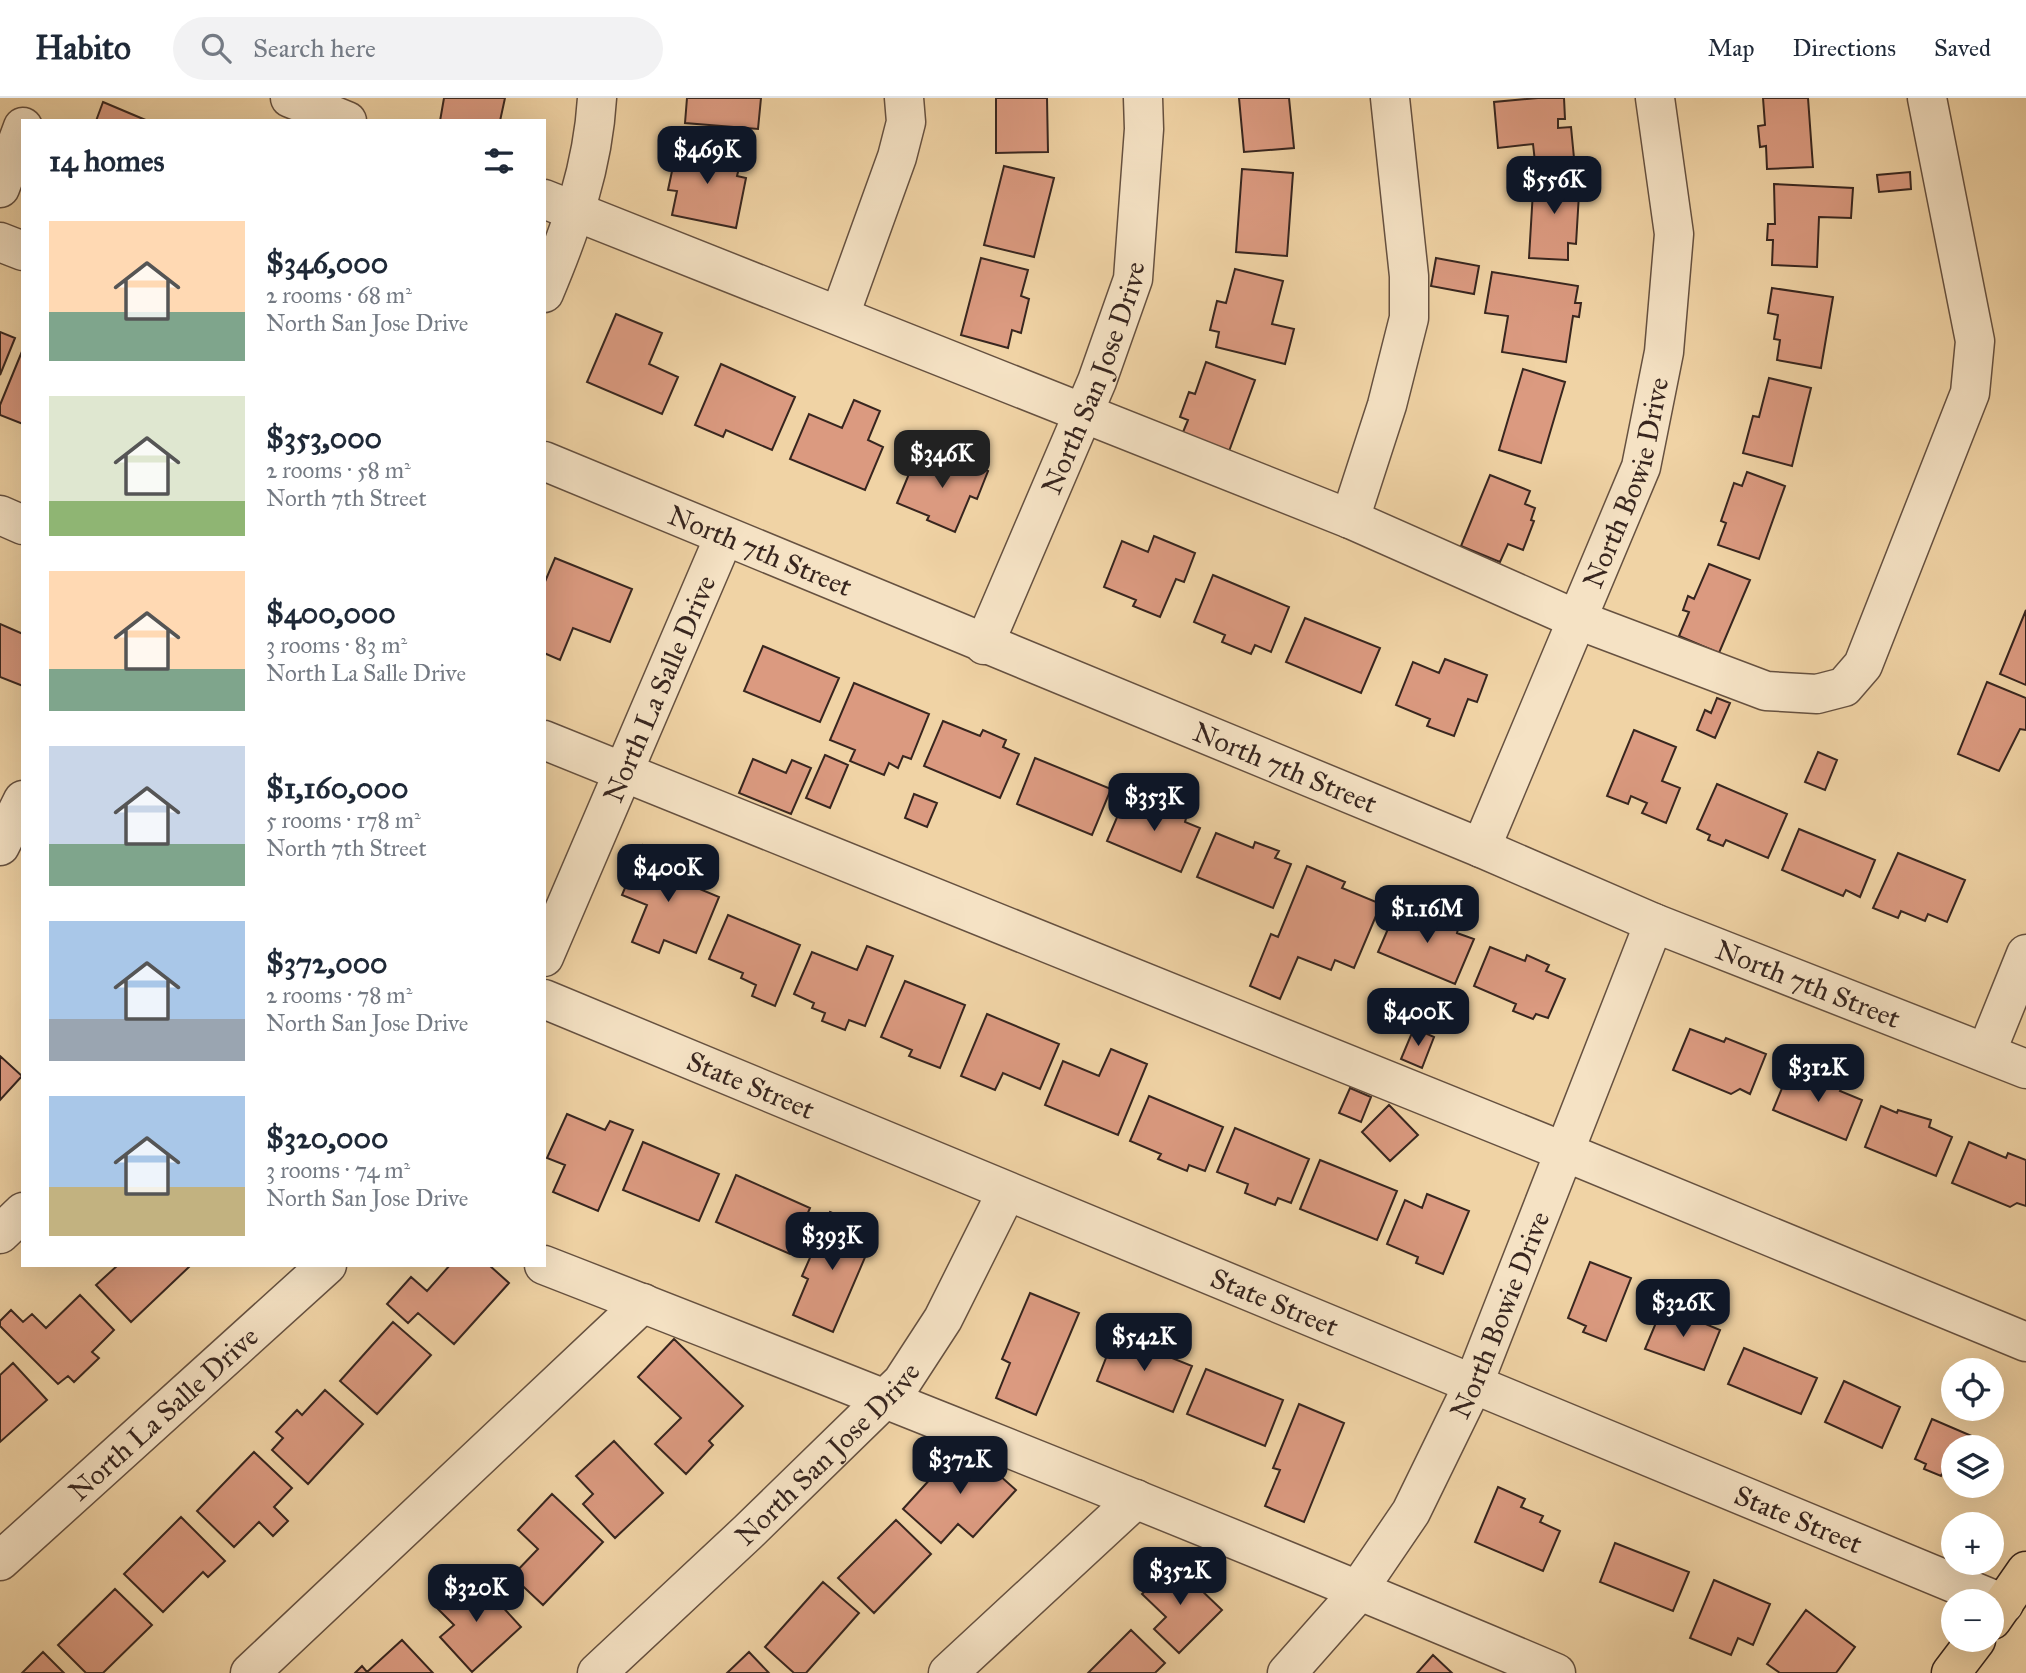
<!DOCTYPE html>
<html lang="en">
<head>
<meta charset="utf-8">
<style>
	:root { --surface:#fff; --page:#f2f2f3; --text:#1f2937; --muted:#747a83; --line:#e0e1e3; --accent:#111827 }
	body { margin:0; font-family:"IM FELL Great Primer",serif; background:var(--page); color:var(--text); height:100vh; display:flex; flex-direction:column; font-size:26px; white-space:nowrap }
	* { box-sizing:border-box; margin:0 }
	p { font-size:23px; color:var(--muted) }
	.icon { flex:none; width:38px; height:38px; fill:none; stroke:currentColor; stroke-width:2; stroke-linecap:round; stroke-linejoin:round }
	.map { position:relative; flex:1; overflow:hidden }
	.side { position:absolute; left:21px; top:21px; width:525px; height:1148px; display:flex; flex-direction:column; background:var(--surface); border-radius:0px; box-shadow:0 7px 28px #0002 }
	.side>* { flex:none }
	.buttons { position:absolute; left:1941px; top:1260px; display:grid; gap:14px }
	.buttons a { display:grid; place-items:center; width:63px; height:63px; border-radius:50%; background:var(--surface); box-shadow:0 7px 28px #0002; font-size:35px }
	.price { position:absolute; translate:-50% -60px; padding:0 16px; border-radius:14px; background:var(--accent); color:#fff; font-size:23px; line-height:46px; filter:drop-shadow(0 2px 4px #0008) }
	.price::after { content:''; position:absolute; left:50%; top:42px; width:21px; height:16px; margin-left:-10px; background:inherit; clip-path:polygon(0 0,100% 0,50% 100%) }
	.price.selected { background:#222; color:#fff }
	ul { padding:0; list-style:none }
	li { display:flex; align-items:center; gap:21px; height:175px; padding:0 28px }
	li span { display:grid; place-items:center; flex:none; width:196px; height:140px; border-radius:0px; color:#555 }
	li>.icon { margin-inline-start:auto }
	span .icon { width:84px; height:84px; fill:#fffc; stroke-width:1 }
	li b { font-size:30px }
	h2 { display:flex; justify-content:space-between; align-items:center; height:84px; padding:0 28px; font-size:30px }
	header { display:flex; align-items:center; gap:42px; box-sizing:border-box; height:98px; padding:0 35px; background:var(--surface); border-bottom:2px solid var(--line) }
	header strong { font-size:33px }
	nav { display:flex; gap:38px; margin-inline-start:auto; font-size:24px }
	.search { width:490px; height:63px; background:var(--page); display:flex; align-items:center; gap:18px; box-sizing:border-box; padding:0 24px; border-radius:38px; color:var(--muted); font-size:26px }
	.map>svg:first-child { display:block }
</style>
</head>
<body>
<header>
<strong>Habito</strong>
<div class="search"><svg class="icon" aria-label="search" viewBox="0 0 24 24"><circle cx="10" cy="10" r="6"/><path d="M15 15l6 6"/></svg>Search here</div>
<nav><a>Map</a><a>Directions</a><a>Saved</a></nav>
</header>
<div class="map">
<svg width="2026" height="1575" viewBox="0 0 2026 1575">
	<rect width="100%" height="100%" fill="#f0d3a5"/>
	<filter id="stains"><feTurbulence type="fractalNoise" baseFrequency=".00286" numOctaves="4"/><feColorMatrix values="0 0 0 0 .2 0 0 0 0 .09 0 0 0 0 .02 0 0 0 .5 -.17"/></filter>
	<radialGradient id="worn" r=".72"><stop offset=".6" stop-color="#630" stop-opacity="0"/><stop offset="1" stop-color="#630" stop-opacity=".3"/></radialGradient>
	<path fill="#db9a80" stroke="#38261f" stroke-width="2" d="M444,0h61l-5,23h-60z
		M687,0h74l-3,31 -73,-6z
		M996,0h51l1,54 -52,1z
		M1239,0h50l5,50 -50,4z
		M1538,0h26l1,21h-7v9l13,-1 3,31 -39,4 -2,-18 -35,4 -4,-46z
		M1763,0h45l5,69 -46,2 -1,-23 -6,1 -2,-21 7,-1z
		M103,4l45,19h-52z
		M678,45l43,8 -1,5 21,4 -4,16 9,2 -10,50 -64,-13 5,-24 -9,-1z
		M1004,68l50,12 -20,79 -50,-12z
		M1242,71l51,4 -6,83 -51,-4z
		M1910,74l1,17 -32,3 -2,-17z
		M1534,76l46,3 -4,67 -8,-1v17l-39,-2z
		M1774,86l79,4 -2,30 -32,-1 -2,50 -45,-2 1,-25h-6l1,-16h7z
		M981,160l47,12 -7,26 8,3 -8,34 -9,-3 -4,18 -47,-13z
		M1436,160l43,8 -5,28 -43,-8z
		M1235,171l48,12 -11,43 22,5 -9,35 -69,-17 3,-15 -9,-2 7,-29 9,2z
		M1492,174l86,14 -3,17h6l-2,14 -6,-1 -7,46 -64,-10 6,-36 -23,-3z
		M1772,190l61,9 -12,71 -44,-8 3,-20 -6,-1 4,-24 -10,-2z
		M616,216l46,19 -13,31 29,13 -16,37 -75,-32z
		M0,234l15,6 -15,37z
		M23,251v75l-23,-9v-10z
		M1206,264l49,18 -27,74 -47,-17 7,-17 -8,-3 9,-25 6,2z
		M721,266l74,33 -23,53 -46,-20 -3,7 -28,-12z
		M1523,271l42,13 -24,81 -42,-13z
		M1769,280l42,10 -19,78 -49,-13 10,-37 6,1z
		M854,302l26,11 -12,29 15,7 -18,43 -75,-31 19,-45 33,14z
		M948,356l40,17 -11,28 -7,-3 -15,36 -28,-12 2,-4 -32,-13 19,-46 26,10z
		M1747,374l38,14 -26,73 -41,-14 8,-22 -5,-2 13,-38 8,3z
		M1490,377l40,16 -5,13 10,4 -4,12 3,1 -11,29 -15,-6 -8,18 -39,-16z
		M1154,438l41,17 -11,29 -8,-3 -16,38 -27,-11 3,-6 -32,-13 18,-46 26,11z
		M555,460l77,31 -22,53 -37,-14 -13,32 -16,-7v-69z
		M1709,466l41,16 -31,73 -40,-17 10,-24 -6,-2 5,-14 6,3z
		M1213,477l76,32 -18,45 -16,-7 -4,9 -29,-12 3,-7 -31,-13z
		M2026,512v75l-26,-11z
		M1305,520l75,30 -19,45 -75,-31z
		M0,526l23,10v52l-23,-9z
		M763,548l76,32 -19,44 -76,-31z
		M1445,561l42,16 -10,27 -9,-3 -14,37 -27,-10 3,-7 -34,-14 17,-43 26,11z
		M1987,584l39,16v32l-6,-1 -21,42 -41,-17z
		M854,585l75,31 -18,45 -8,-3 -5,12 -9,-5 -5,12 -34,-14 5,-11 -25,-10z
		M1717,600l13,5 -15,35 -18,-8 8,-20 6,3z
		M943,623l37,15 3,-6 23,10 -3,7 16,7 -19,44 -76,-32z
		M1634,632l42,17 -14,34 18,7 -14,35 -24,-10 5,-10 -16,-7 -3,8 -21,-8z
		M1818,654l19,8 -12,30 -20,-8z
		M825,657l23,10 -18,43 -24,-10z
		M1035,660l76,31 -19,46 -75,-31z
		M753,661l33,14 6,-13 19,8 -20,46 -52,-21z
		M1717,686l70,30 -19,44 -42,-18 -3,6 -15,-6 2,-5 -13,-6z
		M914,696l23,9 -10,24 -22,-9z
		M1126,698l35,15 2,-6 24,10 -2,7 15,6 -19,44 -74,-31z
		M1799,731l76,31 -15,37 -14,-7 -3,6 -61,-26z
		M1216,735l37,15 2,-6 24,9 -4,7 16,6 -18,44 -76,-31z
		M643,747l34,14 -12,30 5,2 6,-12 43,18 -23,56 -32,-13 -5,13 -27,-11 15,-37 -25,-10z
		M1898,755l67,27 -18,42 -19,-8 -3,7 -24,-10 -3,7 -25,-10z
		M1307,768l38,16 -3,6 39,16 -27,64 -19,-8 -4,10 -33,-13 -18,42 -30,-13 21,-52 7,3z
		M1397,810l37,15 3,-6 22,9 -2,7 17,6 -19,45 -77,-32z
		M728,817l72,30 -25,61 -23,-10 4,-11 -15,-7 2,-5 -34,-14z
		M867,848l26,10 -28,70 -16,-6 -4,10 -23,-9 3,-8 -13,-5 2,-5 -20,-9 18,-42 45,18z
		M1490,849l35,14 2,-6 22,10 -3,6 19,8 -17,39 -12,-4 -3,5 -20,-8 3,-7 -42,-18z
		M905,883l60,24 -25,63 -31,-12 3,-6 -31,-13z
		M987,916l72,30 -19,45 -37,-16 -8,17 -34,-14z
		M1414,930l20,9 -12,31 -21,-9z
		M1690,931l34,13 2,-4 40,16 -16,40 -10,-5 -9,5 -58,-24z
		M1111,951l36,15 -29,71 -73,-30 18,-44 36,15z
		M0,958l22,20 -22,24z
		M1790,971l36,15 2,-5 15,6 -3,6 22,9 -16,40 -73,-30z
		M1350,990l21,9 -10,25 -22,-9z
		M1149,998l74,31 -18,44 -16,-6 -2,6 -29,-12 3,-5 -31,-13z
		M1389,1007l29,30 -28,26 -28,-29z
		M1881,1008l16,7 1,-3 33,10 -2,7 23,10 -16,39 -71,-29z
		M567,1016l38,16 5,-9 23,9 -35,81 -45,-19 12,-27 -18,-7z
		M1235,1030l74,31 -18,44 -13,-5 -3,7 -30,-12 3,-9 -31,-12z
		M643,1044l76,32 -20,47 -76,-31z
		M1969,1044l37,16 2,-5 18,7v46l-9,-3 -7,4 -58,-24z
		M1320,1062l77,31 -20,49 -77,-31z
		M736,1077l74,33 -20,46 -74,-32z
		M1427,1096l42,17 -26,63 -27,-11 2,-6 -31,-13 18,-44 17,8z
		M830,1114l36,16 -3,8 9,5 -39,91 -40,-17 15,-36 -6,-3z
		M1590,1164l41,16 -25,63 -23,-9 3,-6 -18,-8z
		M118,1167h71l1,1 -59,56 -35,-37z
		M450,1167h39l20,18 -55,61 -36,-31 -10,10 -21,-19 24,-27 16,14z
		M1030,1195l49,20 -43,102 -40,-17 14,-35 -8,-4z
		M80,1197l34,35 -22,22 7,6 -25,24 -6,-6 -10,8 -58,-58v-5l11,-11 12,12 9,-8 14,14z
		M1663,1208l57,24 -16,40 -59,-21z
		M393,1224l38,33 -54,59 -37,-33z
		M1115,1237l77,31 -19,46 -76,-31z
		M674,1241l69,67 -34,35 4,4 -27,29 -31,-30 26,-26 -43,-41z
		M1744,1250l73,30 -16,36 -73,-30z
		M13,1265l34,37 -47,42v-67z
		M1206,1271l77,31 -18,46 -78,-32z
		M1844,1283l56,26 -18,41 -57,-26z
		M325,1292l38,34 -55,60 -36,-34 11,-12 -7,-6 21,-22 5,5z
		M1299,1306l45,19 -40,99 -39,-16 15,-36 -7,-2z
		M1932,1321l56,24 -2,4h-33v29l-10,-4 -2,4 -17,-7 2,-5 -11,-5z
		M614,1343l49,52 -48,45 -32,-34 10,-10 -17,-18z
		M963,1345l53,47 -43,47 -15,-13 -17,19 -38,-34z
		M254,1354l38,36 -18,19 14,14 -15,15 -14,-14 -25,25 -37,-36z
		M1498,1389l27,12 -4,8 22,9 -3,6 20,9 -17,40 -68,-29z
		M552,1396l51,48 -60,63 -31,-29 26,-27 -20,-19z
		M181,1419l44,44 -17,16 -5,-5 -40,40 -39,-38z
		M896,1422l35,34 -57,59 -36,-35z
		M1615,1445l74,29 -16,39 -73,-29z
		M1173,1465l49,47 -43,43 -25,-24 12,-12 -24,-23z
		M474,1478l47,51 -49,45 -32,-35 14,-12 -16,-16z
		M1714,1482l56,24 -17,41 -15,-7 -7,17 -41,-17z
		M823,1484l36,31 -53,60h-12l-29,-26z
		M115,1491l37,36 -49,48h-17l-28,-28z
		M1806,1512l49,37 -19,26h-56l-13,-9z
		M1131,1532l34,33 -10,10h-67z
		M402,1542l31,33h-78l7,-7 5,6z
		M43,1554l21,21h-42z
		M749,1554l20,21h-42z
		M1433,1557l19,18h-35z"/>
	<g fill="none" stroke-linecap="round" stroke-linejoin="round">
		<g stroke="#665140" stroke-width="41">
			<g id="minor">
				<path d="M290,0l57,23"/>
				<path d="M0,90l23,-61"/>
				<path d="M544,101l806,320 228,101 188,71 51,3 27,-7 19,-22 107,-272 5,-52 -48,-243"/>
				<path d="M0,144l23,9"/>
				<path d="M544,195c27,-64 49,-126 53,-195"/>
				<path d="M840,217l57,-158 9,-35 -2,-24"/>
				<path id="s1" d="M544,363l937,387 173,75 372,146"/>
				<path d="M0,417l23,10"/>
				<path d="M1350,421l37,-114 22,-87v-42l-19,-178"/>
				<path id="s2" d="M984,547l113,-264 36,-102 11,-150 -1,-31"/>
				<path d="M544,642l1021,412 461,190"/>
				<path d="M0,748l23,-46"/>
				<path id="s3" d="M1481,750l160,-381 23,-115 10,-118 -19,-136"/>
				<path id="s4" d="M544,859l180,-420"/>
				<path id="s5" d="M544,901l1460,605"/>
				<path d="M1986,955l40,-99"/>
				<path d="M0,1136l23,-22"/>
				<path d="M544,1167c339,132 677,266 1012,408"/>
				<path id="s6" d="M0,1463l327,-296"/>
				<path d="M250,1575l393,-370"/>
				<path id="s7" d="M597,1575l151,-141 154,-150 41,-63 63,-126"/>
				<path d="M948,1575l188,-174"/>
				<path id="s8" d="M1287,1575l62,-70 62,-91 62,-127 181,-462"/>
			</g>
		</g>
		<g stroke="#38261f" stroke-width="41">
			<path id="major" d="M1992,1522l34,-49
				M1951,1575l25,-33"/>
		</g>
		<use href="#minor" stroke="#f5e2c4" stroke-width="38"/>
		<use href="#major" stroke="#f0d3a5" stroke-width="38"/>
	</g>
	<g text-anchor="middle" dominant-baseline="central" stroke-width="5" stroke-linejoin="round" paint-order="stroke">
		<g font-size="28" fill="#38261f" stroke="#f5e2c4">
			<text stroke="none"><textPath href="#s2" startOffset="289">North San Jose Drive</textPath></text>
			<text stroke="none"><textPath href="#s3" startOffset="394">North Bowie Drive</textPath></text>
			<text stroke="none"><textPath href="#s1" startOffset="234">North 7th Street</textPath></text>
			<text stroke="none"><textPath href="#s4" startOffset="292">North La Salle Drive</textPath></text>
			<text stroke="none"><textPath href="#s1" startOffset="802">North 7th Street</textPath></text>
			<text stroke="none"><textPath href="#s1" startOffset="1368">North 7th Street</textPath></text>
			<text stroke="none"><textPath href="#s5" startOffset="224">State Street</textPath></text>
			<text stroke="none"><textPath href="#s5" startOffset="791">State Street</textPath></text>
			<text stroke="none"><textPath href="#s8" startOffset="420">North Bowie Drive</textPath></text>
			<text stroke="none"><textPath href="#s6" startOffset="220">North La Salle Drive</textPath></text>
			<text stroke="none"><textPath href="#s7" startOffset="318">North San Jose Drive</textPath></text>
			<text stroke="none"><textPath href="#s5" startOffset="1358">State Street</textPath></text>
		</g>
	</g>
	<rect width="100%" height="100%" filter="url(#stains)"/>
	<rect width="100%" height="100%" fill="url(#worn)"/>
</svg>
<div class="buttons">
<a><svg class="icon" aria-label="locate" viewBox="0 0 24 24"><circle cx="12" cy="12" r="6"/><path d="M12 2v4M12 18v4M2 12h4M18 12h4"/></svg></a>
<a><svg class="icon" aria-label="layers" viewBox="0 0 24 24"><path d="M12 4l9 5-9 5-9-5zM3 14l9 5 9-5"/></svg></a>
<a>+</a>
<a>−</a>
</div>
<b class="price" style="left:707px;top:88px">$469K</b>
<b class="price" style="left:1554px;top:118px">$556K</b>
<b class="price selected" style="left:942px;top:392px">$346K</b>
<b class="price" style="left:1154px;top:735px">$353K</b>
<b class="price" style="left:668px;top:806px">$400K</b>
<b class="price" style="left:1427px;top:847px">$1.16M</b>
<b class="price" style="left:1418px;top:950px">$400K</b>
<b class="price" style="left:1818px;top:1006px">$312K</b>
<b class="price" style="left:832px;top:1174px">$393K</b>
<b class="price" style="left:1683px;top:1241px">$326K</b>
<b class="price" style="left:1144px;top:1275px">$542K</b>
<b class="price" style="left:960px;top:1398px">$372K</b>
<b class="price" style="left:1180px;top:1509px">$352K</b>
<b class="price" style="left:476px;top:1526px">$320K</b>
<section class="side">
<h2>14 homes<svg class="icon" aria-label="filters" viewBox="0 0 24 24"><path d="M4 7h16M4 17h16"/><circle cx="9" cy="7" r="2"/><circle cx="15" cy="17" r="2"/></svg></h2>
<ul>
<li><span style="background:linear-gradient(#ffd9b3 65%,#7fa58c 0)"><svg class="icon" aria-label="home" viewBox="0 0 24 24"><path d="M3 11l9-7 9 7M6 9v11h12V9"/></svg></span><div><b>$346,000</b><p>2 rooms · 68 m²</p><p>North San Jose Drive</p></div></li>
<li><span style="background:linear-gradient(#dfe7d0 75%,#8fb573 0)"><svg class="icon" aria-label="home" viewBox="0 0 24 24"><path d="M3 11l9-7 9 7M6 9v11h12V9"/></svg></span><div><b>$353,000</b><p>2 rooms · 58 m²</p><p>North 7th Street</p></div></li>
<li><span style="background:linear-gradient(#ffd9b3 70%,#7fa58c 0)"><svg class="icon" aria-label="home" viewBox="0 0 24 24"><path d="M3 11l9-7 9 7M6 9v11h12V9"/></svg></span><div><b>$400,000</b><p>3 rooms · 83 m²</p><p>North La Salle Drive</p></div></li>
<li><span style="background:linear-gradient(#c9d6e8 70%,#7fa58c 0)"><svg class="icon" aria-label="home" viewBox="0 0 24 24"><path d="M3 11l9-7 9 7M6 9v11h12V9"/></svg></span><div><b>$1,160,000</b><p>5 rooms · 178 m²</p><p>North 7th Street</p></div></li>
<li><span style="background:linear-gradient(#a9c7e8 70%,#9aa5b1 0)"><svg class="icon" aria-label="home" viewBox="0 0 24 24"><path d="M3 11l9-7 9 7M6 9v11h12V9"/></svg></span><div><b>$372,000</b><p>2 rooms · 78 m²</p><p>North San Jose Drive</p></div></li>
<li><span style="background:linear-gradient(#a9c7e8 65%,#c2b280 0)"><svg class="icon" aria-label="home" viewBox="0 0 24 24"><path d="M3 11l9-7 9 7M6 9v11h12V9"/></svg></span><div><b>$320,000</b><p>3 rooms · 74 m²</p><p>North San Jose Drive</p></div></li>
</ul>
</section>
</div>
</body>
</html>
